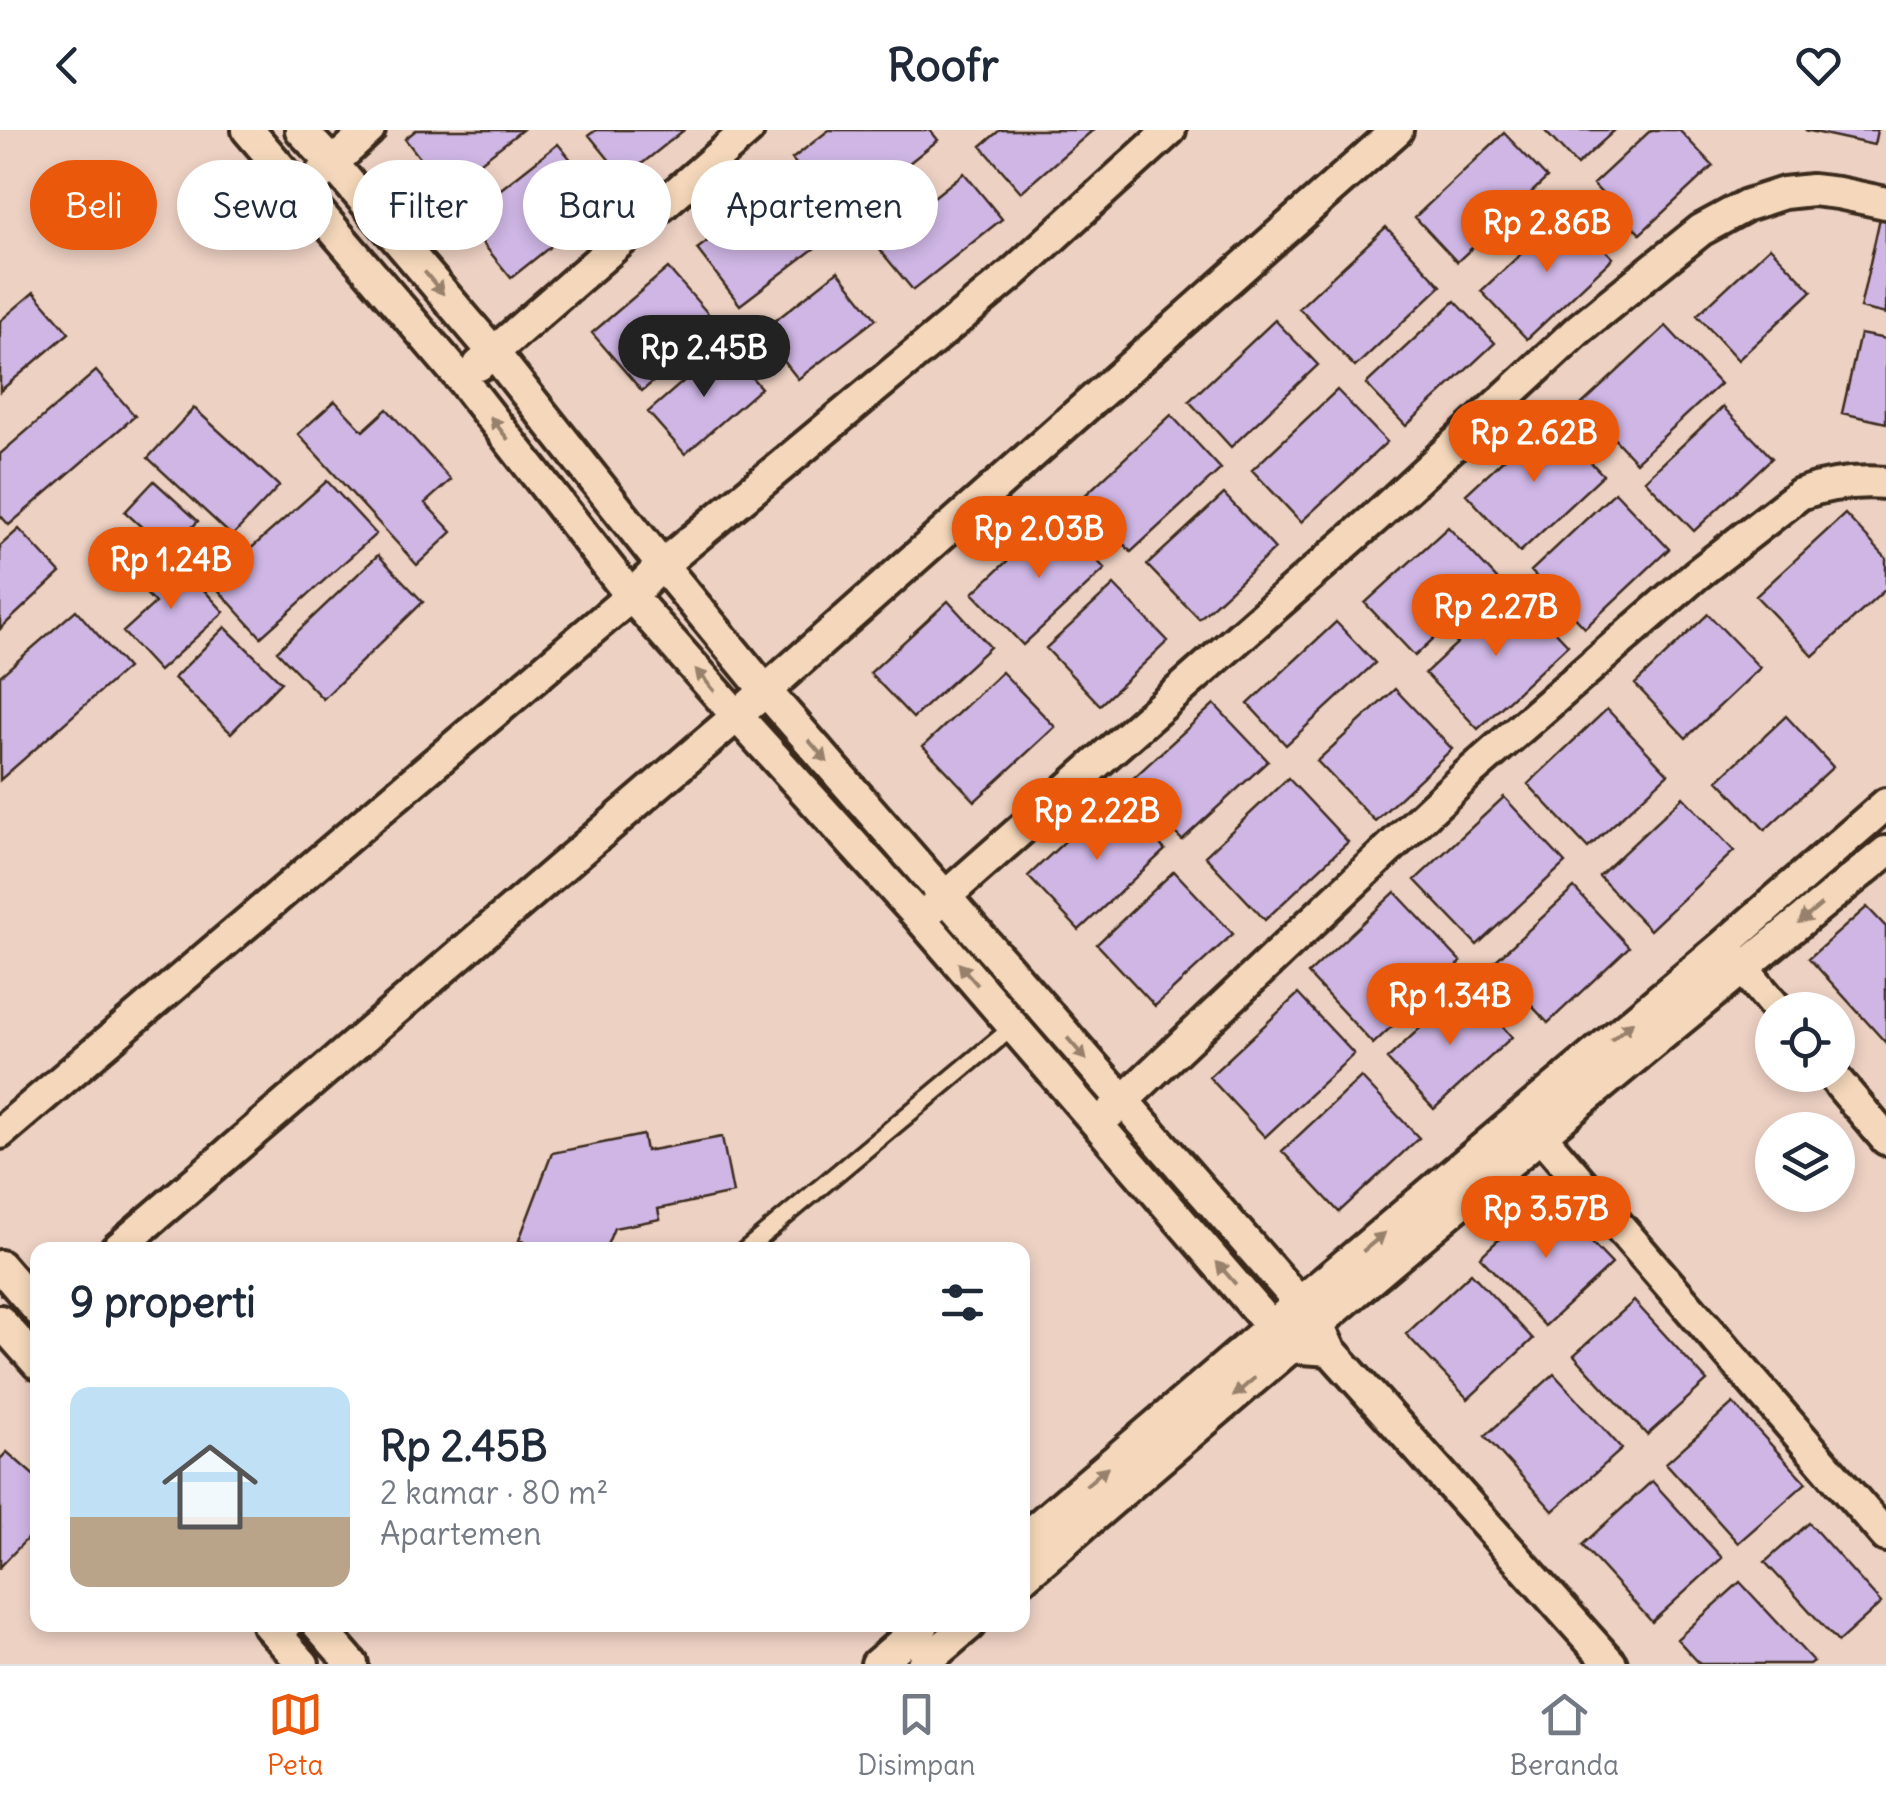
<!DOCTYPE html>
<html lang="id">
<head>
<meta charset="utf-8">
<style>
	:root { --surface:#fff; --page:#f6f6f7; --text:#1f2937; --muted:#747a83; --line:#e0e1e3; --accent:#ea580c }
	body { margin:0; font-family:Delius,sans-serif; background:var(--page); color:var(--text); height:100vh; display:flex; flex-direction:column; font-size:38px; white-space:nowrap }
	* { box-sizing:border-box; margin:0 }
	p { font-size:32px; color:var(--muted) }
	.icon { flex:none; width:55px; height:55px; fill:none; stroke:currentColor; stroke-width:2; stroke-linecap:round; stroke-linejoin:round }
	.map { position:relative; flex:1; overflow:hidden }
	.side { position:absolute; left:30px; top:1112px; width:1000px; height:390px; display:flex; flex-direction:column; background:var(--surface); border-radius:20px; box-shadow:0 5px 15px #0003 }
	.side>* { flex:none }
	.banner { position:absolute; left:30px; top:30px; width:1000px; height:90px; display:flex; gap:20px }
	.controls { position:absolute; left:1755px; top:862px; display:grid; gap:20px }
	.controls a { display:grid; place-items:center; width:100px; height:100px; border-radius:50%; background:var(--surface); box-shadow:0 5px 15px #0003; font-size:50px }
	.price { position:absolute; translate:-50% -85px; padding:0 22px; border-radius:35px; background:var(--accent); color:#fff; font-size:32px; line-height:65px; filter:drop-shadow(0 2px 5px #0008) }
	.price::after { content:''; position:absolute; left:50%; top:60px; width:30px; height:22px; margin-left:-15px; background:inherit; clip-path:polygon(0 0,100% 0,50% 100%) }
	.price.active { background:#222; color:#fff }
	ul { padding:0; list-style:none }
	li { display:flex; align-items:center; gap:30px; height:250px; padding:0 40px }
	li span { display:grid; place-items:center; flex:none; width:280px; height:200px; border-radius:20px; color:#555 }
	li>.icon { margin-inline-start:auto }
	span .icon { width:120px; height:120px; fill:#fffc; stroke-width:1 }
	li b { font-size:42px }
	h2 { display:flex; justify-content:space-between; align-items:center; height:120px; padding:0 40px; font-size:42px }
	.chip { padding:0 35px; border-radius:45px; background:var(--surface); box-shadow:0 5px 15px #0003; font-size:35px; line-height:90px }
	.chip.active { background:var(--accent); color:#fff }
	header { display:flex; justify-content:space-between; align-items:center; height:130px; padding:0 40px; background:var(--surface); font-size:45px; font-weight:800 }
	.tabs { display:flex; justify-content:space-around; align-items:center; height:140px; border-top:2px solid var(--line); background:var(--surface); font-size:28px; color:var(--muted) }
	.tabs a { display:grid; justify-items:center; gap:5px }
	.tabs .active { color:var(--accent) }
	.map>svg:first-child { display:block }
</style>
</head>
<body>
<header><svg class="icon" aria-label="back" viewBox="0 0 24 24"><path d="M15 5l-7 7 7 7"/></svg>Roofr<svg class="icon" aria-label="heart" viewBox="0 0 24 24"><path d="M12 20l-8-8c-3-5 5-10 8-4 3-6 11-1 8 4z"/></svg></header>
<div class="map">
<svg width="1886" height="1534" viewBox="0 0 1886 1534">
	<rect width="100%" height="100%" fill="#edd1c3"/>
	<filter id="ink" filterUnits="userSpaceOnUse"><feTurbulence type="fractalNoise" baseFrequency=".01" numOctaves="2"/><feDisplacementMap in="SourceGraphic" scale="20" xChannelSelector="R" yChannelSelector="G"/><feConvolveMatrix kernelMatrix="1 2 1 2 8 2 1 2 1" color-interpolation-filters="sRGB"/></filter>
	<g filter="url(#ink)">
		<path fill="#cfb6e5" stroke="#3b2a1e" stroke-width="2.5" d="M416,0h106l-77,60 -40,-51z
			M596,0h88l-60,48 -35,-43z
			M829,0h101l8,10 -98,78 -48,-59z
			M1000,0h93l-72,62 -40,-46z
			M1544,0h71l-38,35z
			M1651,0h28l34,36 -73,68 -47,-50z
			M1805,0h72l-3,15z
			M1504,3l43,45 -90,84 -42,-45z
			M558,14l48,58 -95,76 -48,-59z
			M964,43l38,46 -89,71 -38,-46z
			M778,58l42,56 -80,61 -43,-56z
			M1568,80l45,48 -86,81 -46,-48z
			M1880,88l6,1v95l-26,-6z
			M1386,97l55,59 -86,81 -56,-59z
			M1770,117l42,44 -74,69 -41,-45z
			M668,138l51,58 -77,65 -50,-58z
			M838,141l38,48 -78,60 -37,-47z
			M34,162l35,41 -69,58v-70z
			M1455,171l40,42 -89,83 -40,-42z
			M1275,190l43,45 -87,82 -42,-46z
			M1666,196l54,58 -84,78 -54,-58z
			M1860,204l26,5v84l-44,-10z
			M724,216l37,42 -76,66 -37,-42z
			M96,241l39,45 -126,109 -9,-10v-61z
			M1337,260l50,52 -86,80 -49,-52z
			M335,271l28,30 24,-22 64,71 -26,23 27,29 -35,33 -119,-131z
			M1723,277l49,51 -78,73 -49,-51z
			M194,278l85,78 -47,50 -84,-78z
			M1171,285l50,54 -90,83 -49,-54z
			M1548,288l55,57 -83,77 -54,-58z
			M154,351l44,40 -29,31 -44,-40z
			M327,351l49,53 -115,103 -49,-54z
			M1615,362l54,57 -84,79 -54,-57z
			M1224,364l51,55 -76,70 -52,-54z
			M1845,384l41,44v31l-73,67 -57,-60z
			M1055,386l50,53 -82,76 -50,-52z
			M1448,397l49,52 -82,77 -50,-53z
			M19,399l41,44 -60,56v-83z
			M169,422l55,60 -65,59 -36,-39 32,-29 -20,-21z
			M378,425l45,47 -100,97 -46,-48z
			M1114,455l54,56 -68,64 -54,-57z
			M1515,459l53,56 -90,84 -53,-56z
			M948,471l42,46 -77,71 -43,-45z
			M76,480l51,58 -127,112v-104z
			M1708,484l52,54 -74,70 -51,-54z
			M1336,492l39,41 -89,82 -38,-41z
			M225,497l56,55 -50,51 -57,-55z
			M1002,542l53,55 -80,74 -52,-55z
			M1395,559l57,60 -77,72 -58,-60z
			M1214,574l54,57 -86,79 -54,-57z
			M1607,579l61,65 -80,74 -60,-64z
			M1786,586l47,51 -68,63 -47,-50z
			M1288,648l60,64 -83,78 -60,-64z
			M1114,665l51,55 -86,80 -51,-54z
			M1504,667l61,66 -88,82 -62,-65z
			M1683,667l51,54 -84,79 -51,-54z
			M1174,741l59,63 -78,72 -58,-62z
			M1574,758l55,59 -81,76 -56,-59z
			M1395,762l66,70 -88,82 -65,-70z
			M1867,777l19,20v116l-77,-85z
			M1465,856l47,51 -78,72 -47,-50z
			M1298,864l56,60 -89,83 -56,-60z
			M1361,947l58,61 -80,74 -57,-61z
			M643,1005l3,16 76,-14 11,56 -75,16 2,10 -46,9 -9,22h-75l2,-5 -13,-5 33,-87z
			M1546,1065l66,69 -67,62 -65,-69z
			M1471,1143l62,66 -65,60 -62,-65z
			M1634,1171l73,80 -60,54 -73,-80z
			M1554,1244l68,75 -69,62 -68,-75z
			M1733,1273l73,80 -68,60 -72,-80z
			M7,1322l31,27v48l-38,40v-108z
			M1652,1351l70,77 -70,64 -70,-77z
			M1809,1393l72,80 -43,39 -73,-80z
			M1740,1452l73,79 -4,3h-109l-23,-25z"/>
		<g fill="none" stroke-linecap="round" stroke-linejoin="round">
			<g stroke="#3b2a1e" stroke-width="22">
				<path id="service" d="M745,1120l268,-223
					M280,1508l15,-13"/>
			</g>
			<g stroke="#3b2a1e" stroke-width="38">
				<path id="minor" d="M248,0l214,250 169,216 106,120 183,202 369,429 41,3
					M301,0l32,34 161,189 168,212 103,125 553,634 12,26 281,314
					M320,45l49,-45
					M479,235l269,-235
					M930,780l446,-393 203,-188 122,-99 46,-25 37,-12 28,-3 26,3 48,10
					M1732,825l46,55
					M1832,945l54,64
					M1110,983l357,-338 229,-200 104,-81c27,-10 58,-13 86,-11
					M1529,992l357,414
					M0,1003l631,-537 31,-31 350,-291 158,-144
					M116,1120l621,-534 660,-586
					M0,1136l38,44
					M0,1191l38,43
					M1022,1410l250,-214 451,-380 163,-142
					M1022,1448c285,-246 571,-490 864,-726
					M268,1495l35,39
					M318,1495l34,39
					M877,1534l46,-39
					M923,1534l46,-39"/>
			</g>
			<use href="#service" stroke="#f5d8bb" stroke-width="15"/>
			<use href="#minor" stroke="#f5d8bb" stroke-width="30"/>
		</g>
		<defs><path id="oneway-solid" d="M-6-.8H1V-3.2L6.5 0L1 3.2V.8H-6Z" transform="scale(2.5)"/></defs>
		<g fill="#98816c">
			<use href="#oneway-solid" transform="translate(434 153) rotate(50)"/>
			<use href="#oneway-solid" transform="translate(499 298) rotate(-128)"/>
			<use href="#oneway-solid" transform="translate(705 550) rotate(-131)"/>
			<use href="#oneway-solid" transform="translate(818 621) rotate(49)"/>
			<use href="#oneway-solid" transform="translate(1810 784) rotate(141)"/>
			<use href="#oneway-solid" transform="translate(968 844) rotate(-131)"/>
			<use href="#oneway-solid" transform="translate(1622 901) rotate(-40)"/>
			<use href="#oneway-solid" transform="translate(1077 919) rotate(49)"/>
			<use href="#oneway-solid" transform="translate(1374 1112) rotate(-40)"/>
			<use href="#oneway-solid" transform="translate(1226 1143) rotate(-131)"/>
			<use href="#oneway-solid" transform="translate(1244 1257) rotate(139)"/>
			<use href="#oneway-solid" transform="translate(1097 1346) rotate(-41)"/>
		</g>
	</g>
</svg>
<div class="controls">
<a><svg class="icon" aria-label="locate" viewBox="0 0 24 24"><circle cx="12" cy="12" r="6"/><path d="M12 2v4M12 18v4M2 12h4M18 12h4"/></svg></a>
<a><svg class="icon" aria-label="layers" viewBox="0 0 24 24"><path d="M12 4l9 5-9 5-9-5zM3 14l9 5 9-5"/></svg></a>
</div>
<b class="price" style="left:1547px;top:145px">Rp 2.86B</b>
<b class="price active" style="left:704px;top:270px">Rp 2.45B</b>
<b class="price" style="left:1534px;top:355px">Rp 2.62B</b>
<b class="price" style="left:1039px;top:451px">Rp 2.03B</b>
<b class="price" style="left:171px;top:482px">Rp 1.24B</b>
<b class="price" style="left:1496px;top:529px">Rp 2.27B</b>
<b class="price" style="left:1097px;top:733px">Rp 2.22B</b>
<b class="price" style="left:1450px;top:918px">Rp 1.34B</b>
<b class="price" style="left:1546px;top:1131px">Rp 3.57B</b>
<div class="banner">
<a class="chip active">Beli</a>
<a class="chip">Sewa</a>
<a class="chip">Filter</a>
<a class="chip">Baru</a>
<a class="chip">Apartemen</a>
</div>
<section class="side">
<h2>9 properti<svg class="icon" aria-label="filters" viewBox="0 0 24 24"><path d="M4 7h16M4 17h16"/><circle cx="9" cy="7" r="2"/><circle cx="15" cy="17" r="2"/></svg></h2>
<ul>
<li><span style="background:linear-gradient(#bfe0f5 65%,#b9a48a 0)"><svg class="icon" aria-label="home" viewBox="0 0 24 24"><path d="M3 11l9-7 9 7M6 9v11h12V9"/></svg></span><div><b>Rp 2.45B</b><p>2 kamar · 80 m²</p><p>Apartemen</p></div></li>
</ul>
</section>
</div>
<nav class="tabs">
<a class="active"><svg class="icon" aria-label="map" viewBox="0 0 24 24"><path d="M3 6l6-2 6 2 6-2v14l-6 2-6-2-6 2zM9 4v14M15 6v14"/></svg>Peta</a>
<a><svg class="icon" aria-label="saved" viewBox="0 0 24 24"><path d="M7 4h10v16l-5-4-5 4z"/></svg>Disimpan</a>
<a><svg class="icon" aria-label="home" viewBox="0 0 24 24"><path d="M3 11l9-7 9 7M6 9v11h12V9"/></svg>Beranda</a>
</nav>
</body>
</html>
